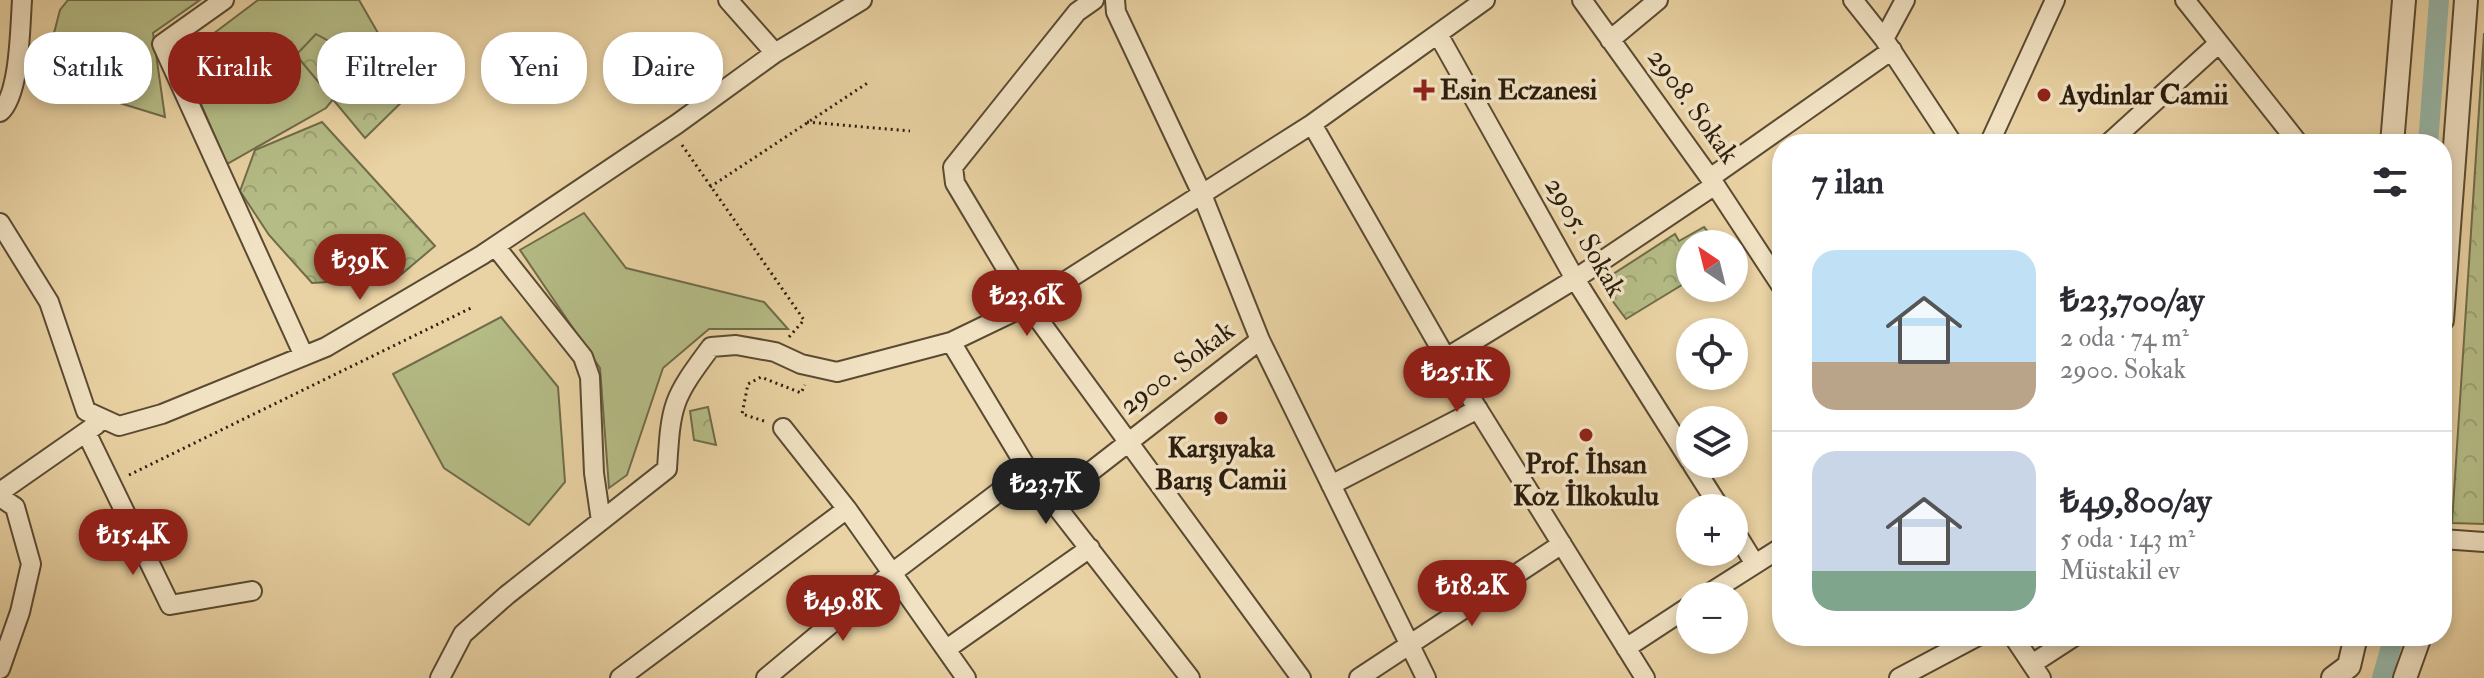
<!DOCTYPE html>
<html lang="tr">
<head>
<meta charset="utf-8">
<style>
	:root { --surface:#fff; --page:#f2f2f3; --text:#2b2b33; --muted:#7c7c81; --line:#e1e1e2; --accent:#8f2418 }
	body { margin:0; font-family:"IM FELL Double Pica",serif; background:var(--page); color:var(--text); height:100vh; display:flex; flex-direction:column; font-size:30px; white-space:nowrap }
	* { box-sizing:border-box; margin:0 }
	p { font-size:26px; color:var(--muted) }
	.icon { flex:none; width:44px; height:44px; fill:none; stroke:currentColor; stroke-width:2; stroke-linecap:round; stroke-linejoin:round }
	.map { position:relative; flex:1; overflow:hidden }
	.details { position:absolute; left:1772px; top:134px; width:680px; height:512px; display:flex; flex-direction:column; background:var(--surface); border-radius:32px; box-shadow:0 4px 12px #0003 }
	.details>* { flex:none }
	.banner { position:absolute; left:24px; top:32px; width:760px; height:72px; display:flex; gap:16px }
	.needle { width:52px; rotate:325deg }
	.controls { position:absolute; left:1676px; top:230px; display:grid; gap:16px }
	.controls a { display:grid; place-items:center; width:72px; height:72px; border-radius:50%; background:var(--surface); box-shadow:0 4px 12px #0003; font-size:40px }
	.price { position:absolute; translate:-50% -68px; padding:0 18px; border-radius:28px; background:var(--accent); color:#fff; font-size:26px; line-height:52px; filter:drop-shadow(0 2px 4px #0008) }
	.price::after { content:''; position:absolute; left:50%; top:48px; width:24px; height:18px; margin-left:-12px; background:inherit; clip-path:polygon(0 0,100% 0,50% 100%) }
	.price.selected { background:#222; color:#fff }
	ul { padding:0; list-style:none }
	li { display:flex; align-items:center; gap:24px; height:200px; padding:0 40px }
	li+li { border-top:2px solid var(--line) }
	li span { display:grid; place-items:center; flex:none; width:224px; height:160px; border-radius:24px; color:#555 }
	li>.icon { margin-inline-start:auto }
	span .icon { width:96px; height:96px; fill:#fffc; stroke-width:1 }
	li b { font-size:34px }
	h2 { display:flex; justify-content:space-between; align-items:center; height:96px; padding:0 40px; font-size:34px }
	.chip { padding:0 28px; border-radius:32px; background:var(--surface); box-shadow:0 4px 12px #0003; font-size:28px; line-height:72px }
	.chip.selected { background:var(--accent); color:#fff }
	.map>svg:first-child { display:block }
</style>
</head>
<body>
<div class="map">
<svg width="2484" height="678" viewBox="0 0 2484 678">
	<defs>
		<pattern id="forest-crowns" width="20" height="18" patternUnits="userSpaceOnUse" patternTransform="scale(2)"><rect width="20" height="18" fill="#b5bc86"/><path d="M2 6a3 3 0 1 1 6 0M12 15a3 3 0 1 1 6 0" fill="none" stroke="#9ca172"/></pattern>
	</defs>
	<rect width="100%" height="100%" fill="#e9d2a3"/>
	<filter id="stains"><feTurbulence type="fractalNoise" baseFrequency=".0025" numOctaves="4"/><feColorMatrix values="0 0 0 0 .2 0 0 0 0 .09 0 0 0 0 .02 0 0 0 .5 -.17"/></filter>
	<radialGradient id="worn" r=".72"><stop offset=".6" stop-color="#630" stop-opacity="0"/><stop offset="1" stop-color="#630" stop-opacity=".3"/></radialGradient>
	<path fill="#b5bc86" stroke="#706c4a" stroke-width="2" d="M68,0h132l-47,33 12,84 -123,-38 18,-69z
		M258,0h101l23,40 -56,68 -99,56 -46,-106z
		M584,213l42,55 138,34 24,27h-79l-46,39 -36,107 -18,13 -9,-120 -80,-118z
		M501,317l57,70 7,95 -36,43 -85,-57 -51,-94z"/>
	<path fill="url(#forest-crowns)" stroke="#706c4a" stroke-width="2" d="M2484,33v491l-32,-1z
		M316,34l99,55 -50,49 -69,-83z
		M322,122l113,124 -38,32 -85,5 -43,-48 -29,-44 15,-41z
		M1704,227l14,17h-28v36l-64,39 -23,-31 4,-10 68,-44 4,7z
		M708,407l8,38 -22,-5 -4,-29z"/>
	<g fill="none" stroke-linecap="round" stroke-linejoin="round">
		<path stroke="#97b7a8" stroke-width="20" d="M2428,144l11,-144
			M2382,678l12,-42"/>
		<g stroke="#5a4a33" stroke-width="22">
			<path id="minor" d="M224,0l-62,44 142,312
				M728,0l47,53 87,-53
				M1094,0l-17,12 -124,155 2,16 73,122 273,373
				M1115,0l1,12 85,180 59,148 166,338
				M1582,0l133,185 67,102
				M1853,0l31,39 69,105
				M2185,0l114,144
				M1439,36l136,243 115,182
				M1884,39l21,-39
				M1610,40l48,-40
				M0,112c20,-17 20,-85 22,-112
				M1312,124l134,234 199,320
				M1989,144l66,-144
				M2108,144l111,-101
				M1710,178l182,-128
				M0,223l49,79 37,109 33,15 43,-12 164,-67 156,-92 195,-131 98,-71
				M495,246l88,111 7,20 4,96 7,48
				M951,342l77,128 162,208
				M1446,358l129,-79 140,-94
				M783,428l64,81 119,169
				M86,432l84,173 82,-14
				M1692,464l28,44
				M1331,485l147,-76
				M0,492l96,-67
				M0,497l15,10 16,57 -11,48 -20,57
				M1053,501l207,-161
				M1734,530l21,34
				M2442,539l42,3
				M1705,596l77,-49
				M2013,636l28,42
				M948,648l142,-100
				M1626,648l64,-42
				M2032,664l43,-28
				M440,678l23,-44 44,-39 160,-126c4,-65 5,-70 44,-122l25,-2 39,7 26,12 36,8 114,-30 77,-37 284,-181 173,-124
				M620,678l227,-169
				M766,678l126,-105 136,-103
				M1359,678l203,-134
				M1899,678l79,-42"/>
		</g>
		<g stroke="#5a4a33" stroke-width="26">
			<path id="tertiary" d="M2392,144l12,-144
				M2442,320l24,-320
				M2333,678l16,-12 7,-30
				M2405,678l15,-42"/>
		</g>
		<path stroke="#2b1d0e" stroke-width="3" stroke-dasharray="2 4" stroke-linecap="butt" d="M807,122l103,9
			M682,145l122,175 -15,17
			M710,187l159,-105
			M764,421l-22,-7 6,-30 13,-7 40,16 4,-8
			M129,475l342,-167"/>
		<use href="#minor" stroke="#f1e2c3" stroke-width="18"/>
		<use href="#tertiary" stroke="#f1e2c3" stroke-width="22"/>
	</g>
	<g fill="#8f2418" stroke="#f1e2c3" stroke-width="3">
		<path d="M1420 78h8v8h8v8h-8v8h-8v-8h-8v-8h8z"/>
		<circle cx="2044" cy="95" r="8"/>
		<circle cx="1221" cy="418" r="8"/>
		<circle cx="1586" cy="435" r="8"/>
	</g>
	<g text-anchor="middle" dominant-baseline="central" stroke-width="7" stroke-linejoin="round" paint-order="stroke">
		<g font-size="28" font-weight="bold" fill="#2b1d0e" stroke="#f1e2c3" text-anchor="start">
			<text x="1440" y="90">Esin Eczanesi</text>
			<text x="2060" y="95">Aydinlar Camii</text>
			<text x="1221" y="448" text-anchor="middle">Karşıyaka<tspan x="1221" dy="32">Barış Camii</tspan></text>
			<text x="1586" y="464" text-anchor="middle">Prof. İhsan<tspan x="1586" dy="32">Koz İlkokulu</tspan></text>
		</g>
		<g font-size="28" fill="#2b1d0e" stroke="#f1e2c3">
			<text transform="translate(1693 106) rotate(54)">2908. Sokak</text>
			<text transform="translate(1585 237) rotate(60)">2905. Sokak</text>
			<text transform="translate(1177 368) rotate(-37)">2900. Sokak</text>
		</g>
	</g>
	<rect width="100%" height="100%" filter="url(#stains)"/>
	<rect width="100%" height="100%" fill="url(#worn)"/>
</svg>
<div class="controls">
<a><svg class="needle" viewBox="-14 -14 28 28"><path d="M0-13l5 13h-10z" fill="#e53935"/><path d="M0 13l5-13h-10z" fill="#7c7c81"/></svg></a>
<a><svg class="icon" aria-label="locate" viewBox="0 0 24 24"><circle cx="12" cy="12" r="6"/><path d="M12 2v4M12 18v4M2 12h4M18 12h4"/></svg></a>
<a><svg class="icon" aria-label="layers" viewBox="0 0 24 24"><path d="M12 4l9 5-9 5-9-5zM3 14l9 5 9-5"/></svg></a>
<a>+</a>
<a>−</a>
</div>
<b class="price" style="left:360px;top:302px">₺39K</b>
<b class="price" style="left:1027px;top:338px">₺23.6K</b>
<b class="price" style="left:1457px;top:414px">₺25.1K</b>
<b class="price selected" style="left:1046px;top:526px">₺23.7K</b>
<b class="price" style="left:133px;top:577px">₺15.4K</b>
<b class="price" style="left:1472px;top:628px">₺18.2K</b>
<b class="price" style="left:843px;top:643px">₺49.8K</b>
<div class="banner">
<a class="chip">Satılık</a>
<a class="chip selected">Kiralık</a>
<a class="chip">Filtreler</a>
<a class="chip">Yeni</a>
<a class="chip">Daire</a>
</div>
<section class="details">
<h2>7 ilan<svg class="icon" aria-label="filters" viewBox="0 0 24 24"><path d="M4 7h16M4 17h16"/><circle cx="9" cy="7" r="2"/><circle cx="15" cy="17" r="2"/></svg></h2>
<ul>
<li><span style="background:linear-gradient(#bfe0f5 70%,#b9a48a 0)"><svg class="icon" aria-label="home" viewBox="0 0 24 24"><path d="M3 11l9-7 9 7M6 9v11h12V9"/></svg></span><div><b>₺23,700/ay</b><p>2 oda · 74 m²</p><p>2900. Sokak</p></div></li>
<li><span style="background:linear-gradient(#c9d6e8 75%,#7fa58c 0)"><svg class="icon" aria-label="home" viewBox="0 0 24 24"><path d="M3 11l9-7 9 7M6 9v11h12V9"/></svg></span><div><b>₺49,800/ay</b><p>5 oda · 143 m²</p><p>Müstakil ev</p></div></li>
</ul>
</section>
</div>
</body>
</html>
